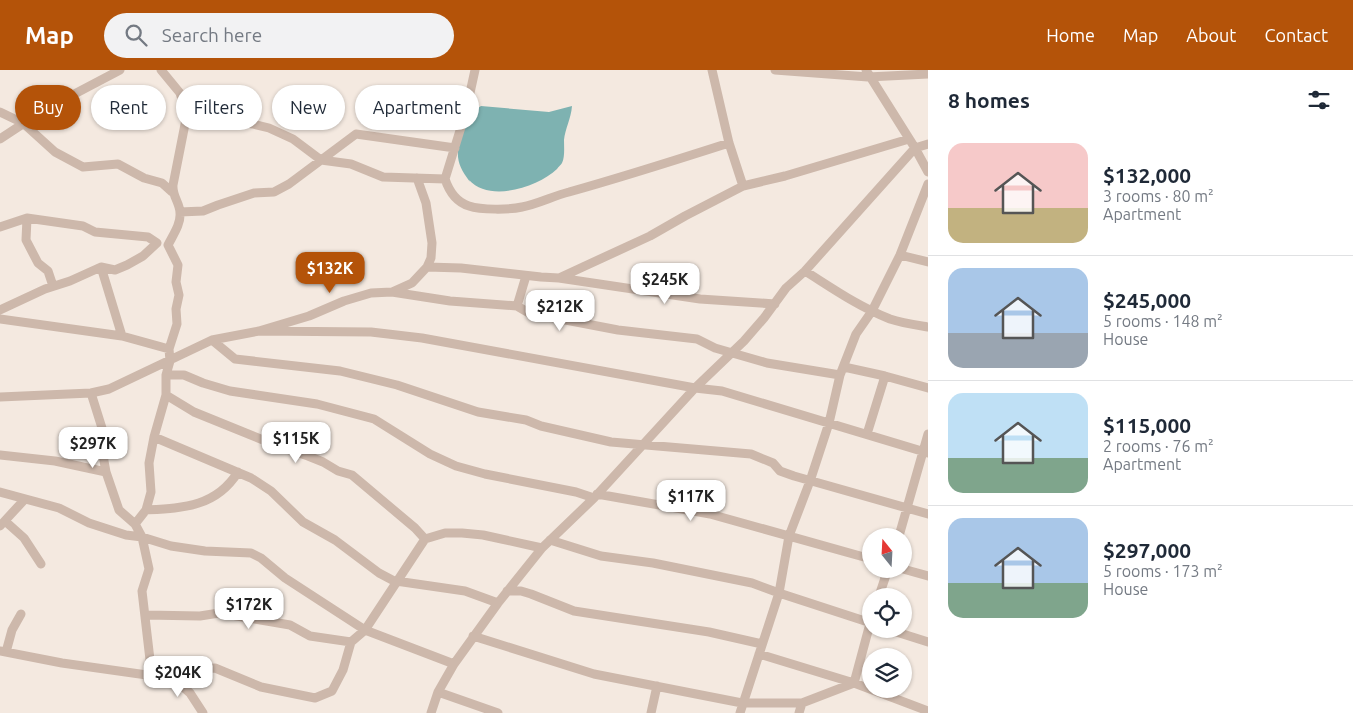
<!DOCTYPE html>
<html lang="en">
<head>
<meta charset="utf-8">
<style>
	:root { --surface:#fff; --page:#f2f2f3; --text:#1f2937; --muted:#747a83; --line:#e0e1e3; --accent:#b45309 }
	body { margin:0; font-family:Ubuntu,sans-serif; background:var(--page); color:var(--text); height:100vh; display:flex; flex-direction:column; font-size:19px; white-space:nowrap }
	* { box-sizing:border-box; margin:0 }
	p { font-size:16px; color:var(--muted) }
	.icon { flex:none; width:28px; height:28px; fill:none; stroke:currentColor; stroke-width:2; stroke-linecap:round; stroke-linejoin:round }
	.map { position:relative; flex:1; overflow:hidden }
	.panel { display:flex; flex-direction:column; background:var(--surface); width:425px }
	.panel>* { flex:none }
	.banner { position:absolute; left:15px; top:15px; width:475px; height:45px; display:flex; gap:10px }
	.needle { width:32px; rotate:342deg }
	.buttons { position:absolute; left:862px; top:458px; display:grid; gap:10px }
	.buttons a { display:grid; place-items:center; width:50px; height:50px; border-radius:50%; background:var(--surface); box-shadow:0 1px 4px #0004; font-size:25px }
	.price { position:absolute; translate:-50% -42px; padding:0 11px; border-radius:10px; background:#fff; color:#222; font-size:16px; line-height:32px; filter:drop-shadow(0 1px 2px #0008) }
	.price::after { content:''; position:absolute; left:50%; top:30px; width:15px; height:11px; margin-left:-8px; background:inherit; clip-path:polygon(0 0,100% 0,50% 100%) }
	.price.current { background:var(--accent); color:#fff }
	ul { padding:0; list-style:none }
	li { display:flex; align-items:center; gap:15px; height:125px; padding:0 20px }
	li+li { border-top:1px solid var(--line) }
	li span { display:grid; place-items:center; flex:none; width:140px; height:100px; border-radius:15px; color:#555 }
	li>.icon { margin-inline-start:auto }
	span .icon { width:60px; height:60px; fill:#fffc; stroke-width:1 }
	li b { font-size:21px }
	h2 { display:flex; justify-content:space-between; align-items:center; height:60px; padding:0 20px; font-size:21px }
	.pill { padding:0 18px; border-radius:22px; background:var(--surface); box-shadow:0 1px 4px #0004; font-size:18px; line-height:45px }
	.pill.current { background:var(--accent); color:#fff }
	header { display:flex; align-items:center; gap:30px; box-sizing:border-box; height:70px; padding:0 25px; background:var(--accent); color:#fff }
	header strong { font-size:24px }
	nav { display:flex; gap:28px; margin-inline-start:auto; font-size:18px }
	.search { width:350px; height:45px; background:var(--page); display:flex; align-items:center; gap:12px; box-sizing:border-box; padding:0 18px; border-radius:28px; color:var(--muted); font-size:19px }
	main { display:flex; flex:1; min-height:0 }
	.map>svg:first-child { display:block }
</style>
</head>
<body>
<header>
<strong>Map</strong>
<div class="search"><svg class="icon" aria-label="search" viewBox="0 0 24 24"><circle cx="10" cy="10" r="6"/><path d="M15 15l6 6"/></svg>Search here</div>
<nav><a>Home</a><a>Map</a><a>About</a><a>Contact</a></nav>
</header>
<main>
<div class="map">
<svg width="928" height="643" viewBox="0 0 928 643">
	<rect width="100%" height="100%" fill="#f4e9e0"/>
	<path fill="#7eb2b1" d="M481,36l68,6 23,-6c-1,13 -7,23 -8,34 0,7 1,17 -2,23 -1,2 -4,4 -5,6 -19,18 -67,34 -88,11l1,2c-5,-7 -11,-15 -12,-25 -1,-17 8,-42 23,-51z"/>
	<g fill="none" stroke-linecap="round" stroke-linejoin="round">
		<path stroke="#cdb8ab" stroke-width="9" d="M712,0l17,73 14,43
			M775,0l93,7 60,-3
			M866,0l49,78 13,24
			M0,42l23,11 32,29 28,15 35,-3 26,14 18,5 10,9
			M187,44l66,10 16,4 24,11 28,21 30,4 32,13 62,2c4,12 11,23 24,27 12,4 40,4 53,1 16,-3 31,-11 47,-15 54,-15 107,-32 160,-49
			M0,69l44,-29 76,-40
			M445,109l21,-68 9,-41
			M180,142l23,-1 15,-6 36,-12 20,-1 15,-8 67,-50 99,14
			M27,148l-1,22 12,23 10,8 5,15
			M0,157l27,-9 56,8 12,6 53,5 9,6 -14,13 -16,9 -12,5 -14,-3 -31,14 -25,8 -45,21
			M900,185l28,7
			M101,197l21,69
			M427,197l34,1 80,9 18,1 91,-42 35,-20 58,-30 42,-10 124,-37
			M805,201c27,17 54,36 85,48 12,4 26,6 38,8
			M559,208l141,21 75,5
			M392,222l58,9 67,5 12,7 89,17 79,9 18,9 52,15 73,12
			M517,236l9,-30
			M0,249l122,17 47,13
			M259,261l112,1 51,6 273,50 27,3 206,62
			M212,270l23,19 105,12 57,14 81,27 48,8 15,6 70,16 140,12 22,9 7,8 14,5 134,38
			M844,297l41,9 43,12
			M166,305h18l19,8 27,8 87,13 57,15 56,35 26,12 29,8 91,18 18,6
			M91,323l11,35 2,33 2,11 13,38 16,14
			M166,325l28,17 84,34 30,10 15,6 15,9 14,4 63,53 10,11
			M0,327l91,-4 18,-4 103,-49 47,-9 50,-15 35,-15 27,-8 21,-1 20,-9 15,-16 4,-9 1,-15 -6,-40 -9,-25
			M867,364l18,-58
			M154,367l97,41 20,13 32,31 32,18 44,33 17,9
			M0,385l55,6 51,11
			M0,422l59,16 30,15 37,12 16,2 29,9 34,5 46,2 10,5 24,20 80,52 89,34
			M597,424l113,20 161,45
			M146,440c37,-2 70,-3 92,-38
			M5,451l19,17 17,26
			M0,456l25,-27
			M899,466l29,-102
			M550,470l51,16 52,7 99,20 27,10 92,30
			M903,499l25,7
			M396,511l69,10 33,12
			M507,521h14l10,3 43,17 135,21 53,12
			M879,526l9,-27
			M146,545l54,1 19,-3 71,12 20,11 41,6
			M887,559l41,13
			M473,566l121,38 148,29h60l52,-20 17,-63
			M0,581l62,12 99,14 21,9 8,7 13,20
			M6,582l6,-22 9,-16
			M759,584l95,29 74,28
			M151,603l64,-5 46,19 54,11 17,-7 11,-21 8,-28 14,-12 60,-91 20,-6h17l21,2 59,13
			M152,607l-10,-86 7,-22 -7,-32 -7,-13 11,-14 5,-18 -2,-29 5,-26 12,-42v-20l4,-14 -1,-12 8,-25 -1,-15 3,-14 -3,-13 2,-17 -10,-20c5,-10 13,-21 12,-32 0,-10 -8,-17 -7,-28l14,-71 -7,-21 -19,-23
			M438,622l60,21
			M431,643l7,-21 16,-28 44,-61 44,-55 52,-50 101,-110 49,-47 20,-23 22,-30 19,-17 110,-123 13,-4
			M651,643l6,-27
			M740,643l39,-120 10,-57 21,-55 19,-58 11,-48 16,-41 16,-23 28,-56 28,-71
			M799,643l3,-10"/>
	</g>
</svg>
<div class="buttons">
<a><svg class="needle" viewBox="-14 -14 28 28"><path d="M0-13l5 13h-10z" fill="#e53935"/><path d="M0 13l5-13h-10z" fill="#747a83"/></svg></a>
<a><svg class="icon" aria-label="locate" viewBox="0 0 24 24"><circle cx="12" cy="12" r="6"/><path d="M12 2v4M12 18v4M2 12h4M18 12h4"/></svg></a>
<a><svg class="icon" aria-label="layers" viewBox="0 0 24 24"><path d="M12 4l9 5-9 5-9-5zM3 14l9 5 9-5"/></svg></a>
</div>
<b class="price current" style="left:330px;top:224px">$132K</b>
<b class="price" style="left:665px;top:235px">$245K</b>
<b class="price" style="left:560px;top:262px">$212K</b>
<b class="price" style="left:296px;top:394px">$115K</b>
<b class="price" style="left:93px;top:399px">$297K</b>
<b class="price" style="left:691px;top:452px">$117K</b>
<b class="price" style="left:249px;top:560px">$172K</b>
<b class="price" style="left:178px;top:628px">$204K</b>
<div class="banner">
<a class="pill current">Buy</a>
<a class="pill">Rent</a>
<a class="pill">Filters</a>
<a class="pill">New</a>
<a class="pill">Apartment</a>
</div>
</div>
<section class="panel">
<h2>8 homes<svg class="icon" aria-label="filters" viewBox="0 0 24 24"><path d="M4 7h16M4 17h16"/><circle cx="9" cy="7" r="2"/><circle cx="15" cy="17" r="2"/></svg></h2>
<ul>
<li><span style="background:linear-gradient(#f6c9c9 65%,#c2b280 0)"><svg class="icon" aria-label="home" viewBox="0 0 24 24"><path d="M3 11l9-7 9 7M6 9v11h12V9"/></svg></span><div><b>$132,000</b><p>3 rooms · 80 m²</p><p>Apartment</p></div></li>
<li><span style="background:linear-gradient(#a9c7e8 65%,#9aa5b1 0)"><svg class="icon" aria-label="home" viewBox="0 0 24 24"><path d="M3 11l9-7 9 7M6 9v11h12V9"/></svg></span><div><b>$245,000</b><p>5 rooms · 148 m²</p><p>House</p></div></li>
<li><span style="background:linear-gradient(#bfe0f5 65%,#7fa58c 0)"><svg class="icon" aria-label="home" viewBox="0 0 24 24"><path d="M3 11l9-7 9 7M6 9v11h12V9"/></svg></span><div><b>$115,000</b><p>2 rooms · 76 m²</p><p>Apartment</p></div></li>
<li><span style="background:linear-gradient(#a9c7e8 65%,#7fa58c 0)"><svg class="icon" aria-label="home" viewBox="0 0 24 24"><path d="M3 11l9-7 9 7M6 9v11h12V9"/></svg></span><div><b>$297,000</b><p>5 rooms · 173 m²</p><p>House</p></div></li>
</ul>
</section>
</main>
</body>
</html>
